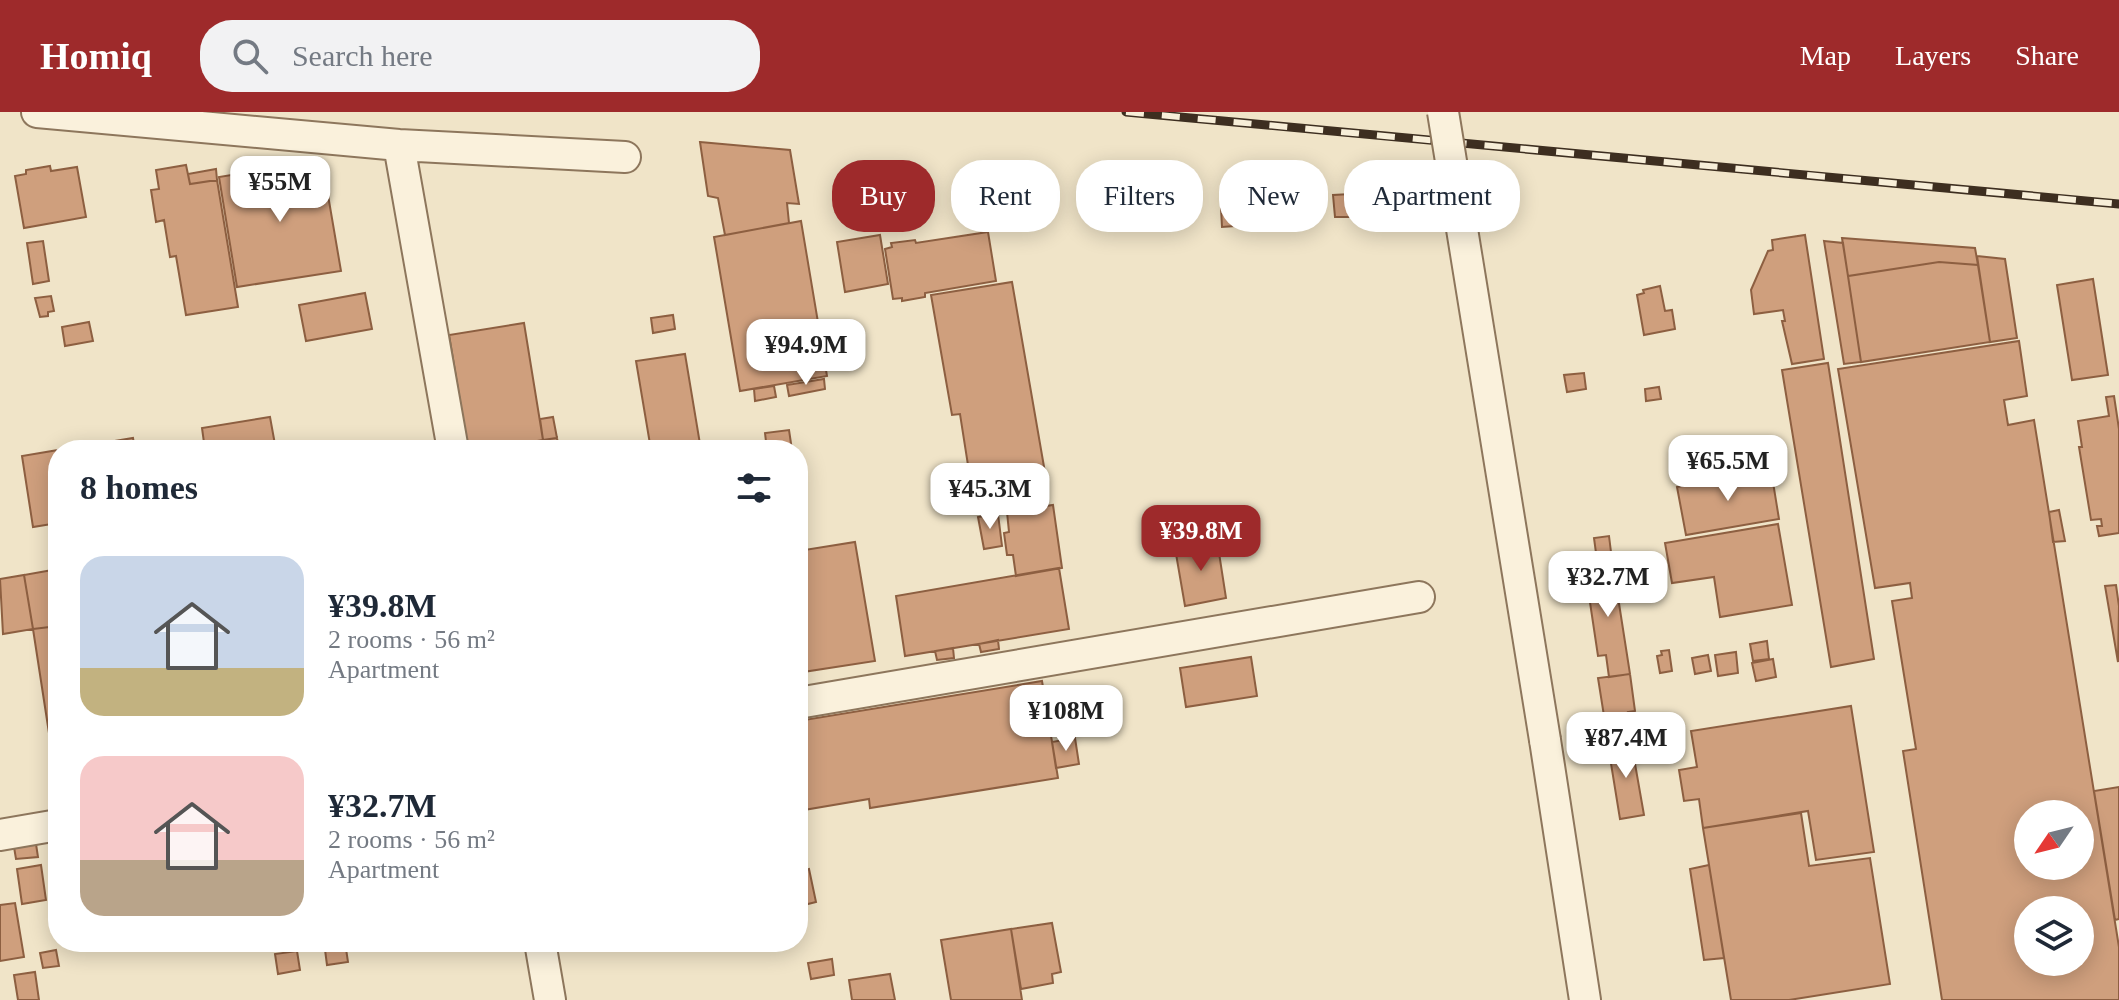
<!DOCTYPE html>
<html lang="en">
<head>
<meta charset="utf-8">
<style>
	:root { --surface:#fff; --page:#f2f2f3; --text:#1f2937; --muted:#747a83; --accent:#9e2a2b }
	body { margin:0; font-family:"Times New Roman",serif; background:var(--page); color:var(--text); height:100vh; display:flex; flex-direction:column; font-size:30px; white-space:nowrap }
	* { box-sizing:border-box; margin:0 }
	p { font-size:26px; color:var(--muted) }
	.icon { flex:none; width:44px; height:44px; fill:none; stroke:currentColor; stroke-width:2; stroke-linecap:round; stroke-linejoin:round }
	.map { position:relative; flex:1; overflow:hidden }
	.details { position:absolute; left:48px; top:328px; width:760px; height:512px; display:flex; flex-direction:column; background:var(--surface); border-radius:32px; box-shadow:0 4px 20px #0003 }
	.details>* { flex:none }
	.banner { position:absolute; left:832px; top:48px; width:760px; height:72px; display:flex; gap:16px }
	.needle { width:52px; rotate:235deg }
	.controls { position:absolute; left:2014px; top:688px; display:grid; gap:16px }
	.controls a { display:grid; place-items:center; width:80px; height:80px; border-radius:50%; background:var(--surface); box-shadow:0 4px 20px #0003; font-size:40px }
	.price { position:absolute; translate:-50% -68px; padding:0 18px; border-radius:16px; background:#fff; color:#222; font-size:26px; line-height:52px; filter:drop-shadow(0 2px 4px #0008) }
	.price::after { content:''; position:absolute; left:50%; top:48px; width:24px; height:18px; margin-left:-12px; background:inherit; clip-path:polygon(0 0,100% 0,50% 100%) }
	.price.selected { background:var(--accent); color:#fff }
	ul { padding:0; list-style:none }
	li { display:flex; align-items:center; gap:24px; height:200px; padding:0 32px }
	li span { display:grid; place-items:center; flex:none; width:224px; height:160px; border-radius:24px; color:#555 }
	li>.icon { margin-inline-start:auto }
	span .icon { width:96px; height:96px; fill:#fffc; stroke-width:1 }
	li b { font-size:34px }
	h2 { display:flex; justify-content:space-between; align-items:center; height:96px; padding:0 32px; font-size:34px }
	.chip { padding:0 28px; border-radius:32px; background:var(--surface); box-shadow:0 4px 20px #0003; font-size:28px; line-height:72px }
	.chip.selected { background:var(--accent); color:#fff }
	header { display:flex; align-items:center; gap:48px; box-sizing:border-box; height:112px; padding:0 40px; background:var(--accent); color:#fff }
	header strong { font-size:38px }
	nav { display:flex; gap:44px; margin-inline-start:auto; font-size:28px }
	.search { width:560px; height:72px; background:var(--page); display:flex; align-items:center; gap:20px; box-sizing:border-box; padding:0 28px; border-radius:32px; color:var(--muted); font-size:30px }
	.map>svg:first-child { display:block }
</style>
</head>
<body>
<header>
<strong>Homiq</strong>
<div class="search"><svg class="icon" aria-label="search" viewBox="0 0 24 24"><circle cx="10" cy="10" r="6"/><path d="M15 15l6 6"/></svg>Search here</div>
<nav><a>Map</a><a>Layers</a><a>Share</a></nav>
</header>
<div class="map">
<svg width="2119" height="888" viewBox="0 0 2119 888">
	<rect width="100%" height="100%" fill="#f0e4c8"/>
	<path fill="#cf9f7d" stroke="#8d5f41" stroke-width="2" fill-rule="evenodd" d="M700,30l90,8 9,54 -12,-1 2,20 -64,12 -7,-37 -10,-2z
		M322,48l19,111 -104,16 -18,-110z
		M186,53l4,19 27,-4 21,127 -52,8 -10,-59 -6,1 -6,-37 -8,2 -5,-32 8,-1 -3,-19z
		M50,54l1,5 26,-4 9,50 -62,11 -9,-52 11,-2v-4z
		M216,57l1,11 -27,4 -2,-10z
		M1351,82l1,23h-17l-2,-22z
		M1233,95l2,19 -13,1 -1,-19z
		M801,109l26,155 -87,15 -26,-154z
		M988,120l8,49 -71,12v4l-23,4v-3l-9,1 -8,-50 7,-2 -1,-4 24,-3 1,3z
		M880,123l8,49 -43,8 -8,-50z
		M1805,123l19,124 -32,5 -10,-43h3l-2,-11 -29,4 -3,-24 17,-39 5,-1 -1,-10z
		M1842,126l133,10 3,17 -39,-3 -91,14z
		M43,129l6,40 -16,3 -6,-41z
		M1824,129l19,2 18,119 -17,2z
		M1977,144l28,3 12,79 -27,4z
		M1939,150l39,3 12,77 -129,20 -13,-86z
		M2093,167l15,96 -36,5 -15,-95z
		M1012,170l35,202 -74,13 -13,-83 -8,1 -21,-120z
		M1660,174l5,25 7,-1 3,19 -31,6 -7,-40 7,-2 -1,-3z
		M365,181l7,36 -66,12 -7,-36z
		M51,184l3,15 -6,1v4l-8,1 -5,-19z
		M673,203l2,14 -22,4 -2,-15z
		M89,210l4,19 -28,5 -3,-19z
		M524,211l19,117 -59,10h-16l-19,-115z
		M2019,229l8,55 -23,4 4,25 26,-5 85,527v53h-177l-39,-249 13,-2 -24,-148 20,-3 -2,-15 -35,5 -37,-219zM2028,702h52v52h-52zM2028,798h52v52h-52z
		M685,242l16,96h-50l-15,-89z
		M1828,251l46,296 -43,8 -49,-297z
		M1584,261l2,16 -19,3 -3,-17z
		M824,267l1,10 -36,7 -2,-11z
		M774,274l2,11 -21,4 -1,-12z
		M1659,275l2,12 -15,2 -1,-12z
		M2114,284l5,33v104l-20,3 -2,-10h5l-1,-7 -10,1 -12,-73h3l-4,-26 31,-5 -3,-19z
		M270,305l6,33h-71l-3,-22z
		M553,305l4,21 -14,2 -3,-21z
		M789,318l3,20h-25l-2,-17z
		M133,326l2,12h-74z
		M557,326l2,12h-75l59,-10z
		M58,338v73l-25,4 -11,-71z
		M1771,358l8,49 -93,16 -9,-48z
		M1042,375l2,9 -47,8 -2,-9z
		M1053,393l9,63 -46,8 -3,-21h-6l-3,-22 5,-1 -2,-20z
		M2059,398l6,31 -12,1 -4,-30z
		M998,402l4,32 -18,3 -6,-32z
		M1778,412l14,81 -72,12 -6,-40 -42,6 -7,-40z
		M1609,424l2,16 -15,1 -2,-15z
		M1217,428l9,58 -41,8 -10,-58z
		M855,430l20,119 -72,11 -5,-29v-92z
		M1613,453l17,109 -21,3 -3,-22 -8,1 -13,-87z
		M1059,456l10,61 -164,27 -9,-60z
		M58,457v57l-25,3 -9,-54z
		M24,463l9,54 -30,5 -3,-55z
		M2116,473l3,21 -1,56 -13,-76z
		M58,514v119l-7,1 -18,-117z
		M998,528l1,9 -18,3 -2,-8z
		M1767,529l2,18 -16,2 -3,-17z
		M953,536l1,10 -17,2 -2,-9z
		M1669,538l3,21 -12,2 -3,-17 5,-1 -1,-4z
		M1736,540l2,21 -20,3 -3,-21z
		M1708,543l3,16 -16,3 -3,-16z
		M1251,545l6,39 -71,11 -6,-39z
		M1773,547l3,18 -20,4 -4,-18z
		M1630,562l5,37 -7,1 2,8 -10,1v-7l-16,2 -6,-38z
		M1042,569l16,97 -188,30 -1,-9 -71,12v-90z
		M1090,574l6,36 -34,5 -2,-14 -12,2 -2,-7 13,-2 -2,-16z
		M1851,594l23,146 -58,8 -8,-49 -105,17 -4,-29 -15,2 -5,-31 18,-3 -6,-36z
		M1075,626l4,26 -23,4 -4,-26z
		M1631,629l13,74 -24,4 -12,-74z
		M2119,675v132l-4,1 -21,-129z
		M1801,701l8,53 61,-8 20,126 -101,16h-58l-28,-172z
		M36,732l2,13 -22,2 -2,-12z
		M41,753l5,35 -24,4 -5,-35z
		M1709,753l15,93 -20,2 -14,-91z
		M809,757l7,33 -12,3 -6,-19v-14z
		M15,791l9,54 -24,4v-56z
		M1052,811l9,49 -9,2 1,9 -32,6 -10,-60z
		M1011,817l11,71h-71l-10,-60z
		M324,830h21l3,20 -21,3z
		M56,838l3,16 -16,2 -3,-15z
		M297,839l3,19 -22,4 -3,-20z
		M832,847l2,16 -23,4 -3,-16z
		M35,860l4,28h-21l-4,-25z
		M890,862l5,26h-43l-3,-20z"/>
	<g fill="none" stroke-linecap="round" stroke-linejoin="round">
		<g stroke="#8d765c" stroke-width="34">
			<path id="minor" d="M37,0l362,33 226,12
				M399,33l54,305
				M798,591l621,-106
				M1545,628l40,260
				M0,723l58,-10
				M540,830l10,58"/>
		</g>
		<use href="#minor" stroke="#faf1dc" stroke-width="30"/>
		<g stroke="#3d2e20" stroke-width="9">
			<path id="rail" d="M1126,0l993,92"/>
		</g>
		<use href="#rail" stroke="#f7eed8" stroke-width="6" stroke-dasharray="18" stroke-linecap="butt"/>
		<g stroke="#8d765c" stroke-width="34" stroke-linecap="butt">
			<path id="minor-bridge" d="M1443,0l102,628"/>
		</g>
		<use href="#minor-bridge" stroke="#faf1dc" stroke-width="30"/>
	</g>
</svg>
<div class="controls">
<a><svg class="needle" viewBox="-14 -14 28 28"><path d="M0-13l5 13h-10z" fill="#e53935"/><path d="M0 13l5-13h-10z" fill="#747a83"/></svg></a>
<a><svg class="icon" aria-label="layers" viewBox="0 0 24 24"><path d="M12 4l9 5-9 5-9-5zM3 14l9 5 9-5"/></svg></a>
</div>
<b class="price" style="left:280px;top:112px">¥55M</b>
<b class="price" style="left:806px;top:275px">¥94.9M</b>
<b class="price" style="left:1728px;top:391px">¥65.5M</b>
<b class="price" style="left:990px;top:419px">¥45.3M</b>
<b class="price selected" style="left:1201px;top:461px">¥39.8M</b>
<b class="price" style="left:1608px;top:507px">¥32.7M</b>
<b class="price" style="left:1066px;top:641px">¥108M</b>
<b class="price" style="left:1626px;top:668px">¥87.4M</b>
<div class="banner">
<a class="chip selected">Buy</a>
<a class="chip">Rent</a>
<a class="chip">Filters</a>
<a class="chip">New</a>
<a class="chip">Apartment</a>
</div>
<section class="details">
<h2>8 homes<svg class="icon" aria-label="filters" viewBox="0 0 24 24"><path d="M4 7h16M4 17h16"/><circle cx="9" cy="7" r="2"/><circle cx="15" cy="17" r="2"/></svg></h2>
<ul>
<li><span style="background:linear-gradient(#c9d6e8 70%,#c2b280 0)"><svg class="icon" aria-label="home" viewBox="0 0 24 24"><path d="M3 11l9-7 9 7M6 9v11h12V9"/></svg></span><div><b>¥39.8M</b><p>2 rooms · 56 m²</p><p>Apartment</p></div></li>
<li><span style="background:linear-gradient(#f6c9c9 65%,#b9a48a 0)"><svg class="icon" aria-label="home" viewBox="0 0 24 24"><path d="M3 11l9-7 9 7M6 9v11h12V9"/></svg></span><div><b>¥32.7M</b><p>2 rooms · 56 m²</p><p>Apartment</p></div></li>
</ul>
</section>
</div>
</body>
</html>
